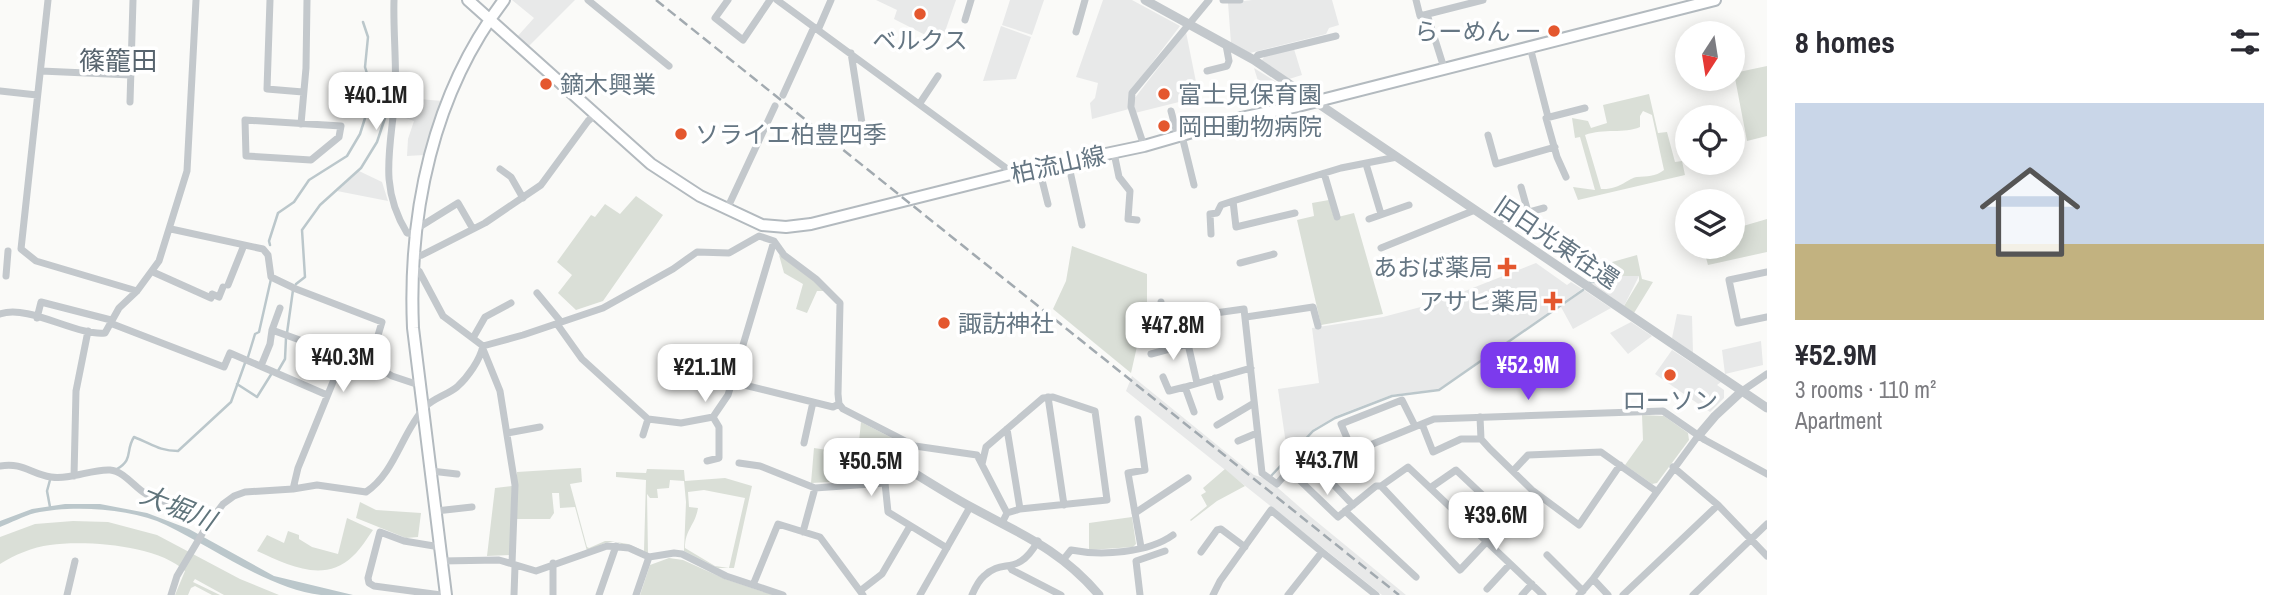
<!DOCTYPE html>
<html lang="en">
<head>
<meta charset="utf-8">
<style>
	:root { --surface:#fff; --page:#f2f2f3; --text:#2b2b33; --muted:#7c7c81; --line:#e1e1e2; --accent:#7c3aed }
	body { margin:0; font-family:"Archivo Narrow","Noto Sans JP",sans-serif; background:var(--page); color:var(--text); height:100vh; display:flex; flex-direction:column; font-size:26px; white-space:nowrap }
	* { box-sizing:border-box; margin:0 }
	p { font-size:23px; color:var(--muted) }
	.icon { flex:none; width:38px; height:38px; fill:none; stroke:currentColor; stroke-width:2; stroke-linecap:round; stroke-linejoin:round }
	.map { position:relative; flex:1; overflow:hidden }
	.panel { display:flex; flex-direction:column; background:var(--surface); width:525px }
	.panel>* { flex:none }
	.needle { width:46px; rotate:192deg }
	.tools { position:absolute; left:1675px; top:21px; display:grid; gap:14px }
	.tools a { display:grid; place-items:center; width:70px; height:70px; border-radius:50%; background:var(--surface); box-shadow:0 4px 18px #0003; font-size:35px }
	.price { position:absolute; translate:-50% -60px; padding:0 16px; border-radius:14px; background:#fff; color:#222; font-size:23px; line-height:46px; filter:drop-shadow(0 2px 4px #0008) }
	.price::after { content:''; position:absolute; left:50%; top:42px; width:21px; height:16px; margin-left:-10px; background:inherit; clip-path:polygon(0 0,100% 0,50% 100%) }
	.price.active { background:var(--accent); color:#fff }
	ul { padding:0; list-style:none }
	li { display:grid; align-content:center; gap:14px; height:371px; padding:0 28px }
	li+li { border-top:2px solid var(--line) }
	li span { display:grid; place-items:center; height:217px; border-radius:0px; color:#555 }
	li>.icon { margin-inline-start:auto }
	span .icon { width:126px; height:126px; fill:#fffc; stroke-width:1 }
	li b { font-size:30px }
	h2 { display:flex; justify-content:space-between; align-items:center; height:84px; padding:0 28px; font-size:30px }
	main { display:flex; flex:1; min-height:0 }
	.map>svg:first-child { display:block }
</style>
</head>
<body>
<main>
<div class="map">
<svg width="1767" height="595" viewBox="0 0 1767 595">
	<rect width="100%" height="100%" fill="#fafaf8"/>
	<path fill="#e8e9e9" d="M512,0h63l-48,48 -11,-10 18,-20z
		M876,0h80l-15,43 -47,-24 3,-9z
		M1010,0h34l-12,35 -30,-10z
		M1103,0h29l48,26 -50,66 -1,17 -37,10 -2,-16 5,-5 3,-15 -22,-6z
		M1252,0h80l7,25 -10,3 -3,6 -76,19 -19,-10 -3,-40z
		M1001,26l30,11 -15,42 -33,2z
		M1186,32l13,65 -64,16 -1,-14z
		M1294,49l8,26 -13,4 -27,-19 3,-4z
		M1254,68l40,25 2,6 -30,8z
		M396,97l46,4 -18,54 -17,1 1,-17 6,-18 -20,-7z
		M359,171l23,11 6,19 -51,-10z
		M1536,263l31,22 4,-3 11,7 -143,100 -48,6 -55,21 -22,13 -26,29 -10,-69 41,-6 -7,-55 71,-11 49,-13z
		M1610,276h29l-15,30 -33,-23z
		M1584,290l27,18 -38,21 -12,-22z
		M1677,314l15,2 1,37 -21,-15z
		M1631,322l21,14 -24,18 -18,-21z
		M1761,341l2,24 -38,9 -3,-24z
		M1672,350l49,32 -4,3 7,5v8l-14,14 -55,-38z
		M1132,376l122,99 10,3 14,10 33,29 95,78h-24l-256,-204z"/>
	<path fill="#dadfd7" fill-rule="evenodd" d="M1767,66v70l-20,5 -13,-68z
		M1649,94l9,39 9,-1 8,30 7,-1 3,14 -107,25 -5,-13 22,3 -15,-53 -5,1 -3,-20 16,3 3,7 16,-5 -4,-18zM1643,111l9,4 12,55c-9,7 -17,6 -27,7 -9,1 -17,13 -36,12l-16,-54c19,-7 39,-1 55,-8v-11z
		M636,196l27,19 -60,86 -27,9 -18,-17 14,-18 -15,-13 34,-47 4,2 10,-13 15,10z
		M1329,200l5,18 20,-5 29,101 -62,11 -24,-105 17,-4 -2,-13z
		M1767,219v33l-59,13 -5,-18h29l1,-18z
		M1072,246l75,28v28l-16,71 -78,-64 13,-28z
		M779,255l37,23 10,13h-9l-10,22 -11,-4 7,-25 -19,-11z
		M1637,255l5,24 11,3 -19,31 -10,-7 15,-25v-5h-29l-5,-12z
		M1642,415l22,1 24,17 1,7 -32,43 -5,1 -27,-19 18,-25z
		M861,422l31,16 2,8 -36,5z
		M814,448l33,5 3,28 -39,2z
		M581,468l1,14 -12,2 17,63 2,1 16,-7h10l-10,2 -18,8 -12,-44 -15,1 -1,-15h-7l2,20 -4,6h-33v-47z
		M647,469l37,1 1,11 40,-3 27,8 -18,82h-16l-34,-17 2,-49 -2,-21 -14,-1 -1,8 -12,1 1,9h-8l-3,-4 1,60 -32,-12 12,2 16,7 2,-71 -30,-3v-5l30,1zM704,490l41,8 -16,70 -14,-2 -30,-18c0,-19 10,-22 13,-40l-9,-1 -1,-15z
		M1225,469l20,17 -28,15 -26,20 -1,-1 17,-14 -6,-11 5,-3 -3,-4z
		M512,486l-2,69 -23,1 8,-68z
		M360,502l16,8 45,3 -3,24 -12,1 -50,-20z
		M1132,517l4,27 -3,3 -44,3v-27z
		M347,518l26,12c-6,8 -12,19 -20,26 -29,28 -65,9 -96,-5l10,-16 17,8 4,-12 11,4v4l13,8 26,7z
		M73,521l35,1 49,13 83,44 39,16h-55l-29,-16 -2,3 27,13h-8l-17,-9 -4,2 -3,7h-13l10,-24c-27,-26 -100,-31 -135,-26 -17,2 -36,10 -50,19v-27l35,-13z
		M669,558l14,2 42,19 48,16h-133l10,-30z"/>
	<path fill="#bbc7cb" d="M65,504h35l47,9 42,16 85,47 79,19c-10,0 -22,0 -32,0 -52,-6 -109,-48 -155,-70 -35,-17 -94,-20 -131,-12 -12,3 -24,10 -35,14v-6l32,-12z"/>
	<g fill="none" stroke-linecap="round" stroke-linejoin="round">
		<path stroke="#bbc7cb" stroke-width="2.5" d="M270,245l-1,-4 9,-28 16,-11 15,-22 38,-24 13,-22 6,-19 3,-35 -4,-13 3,-30 -5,-15
			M1589,283l20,-7
			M296,284l9,-7 -3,-47 18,-25 41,-37 16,-26 8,-24
			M287,333l6,-43
			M248,357l7,-23 4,-2 12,-53
			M278,371l7,-12 1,-21
			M237,384l20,13 15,-24
			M117,469c17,-10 8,-18 17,-32 18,7 25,14 44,14l53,-49 14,-39
			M1271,476l42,-45 22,-13 57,-22 47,-6 144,-100
			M50,480l-3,11 3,16"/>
		<g stroke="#b3babf" stroke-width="14">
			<path id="secondary" d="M468,0l183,164 49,32 62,29 24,2 25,-3 200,-50 133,-28 97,-28 57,-12 417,-106
				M446,595l-33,-267c-5,-116 20,-235 91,-328"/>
		</g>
		<path stroke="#c3c8cc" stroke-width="7" d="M48,0l-27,249 15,12 101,30
			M270,0l-3,89 36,3
			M394,0c-1,32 3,65 1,97 -4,51 -17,89 12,136l8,1
			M588,0l81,66
			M728,0l-13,18 28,22 27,-40
			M777,0l229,168 3,6
			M1223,0h17
			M1416,0l4,16 63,-16
			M1427,14l17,54
			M965,20l6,-20
			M818,30l13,-30
			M1076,32l9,-32
			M1530,47l18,70
			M851,53l13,83 15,-2
			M1254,60l4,-5 78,-19
			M41,71l90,4
			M1207,71l20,-5 2,-5 -3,-16
			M0,91l37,4
			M783,95l31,-68
			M130,102l3,-102
			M920,103l18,-27
			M1171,111l7,26
			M245,120l96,6 -2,11 -28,23 -65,-4z
			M301,124l5,-56 1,-68
			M1488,135l8,29 59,-17
			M1182,136l12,49
			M1144,146l-13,-39 1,-14 77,-93
			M1114,153l5,24 11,14 -2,28 9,1
			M1068,162l14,63
			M1366,164l15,50
			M1039,168l9,36
			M500,169l11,8 12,21
			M1324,173l13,44
			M1566,177l-9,-20 -11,-39 39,-10
			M1521,187l7,25
			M727,209l48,-103
			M1295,213l-59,14 -3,-26 108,-33 56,-11
			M1369,219l40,-14
			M1492,222l52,-14
			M416,226h5l37,-23 15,26
			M171,229l92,20 5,6 3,22 25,12 86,33 -12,40
			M1211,234l-1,-20 7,-1 4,-8 12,-4
			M1381,248l94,-38
			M413,257l9,-2 63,-32 56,-38 47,-64 8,-7
			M1240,263l34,-9
			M412,269l7,2 24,45 40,30
			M153,272l58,26 1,-4 7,3 4,-10
			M1767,272l-38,8 9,43 29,-6
			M6,276l2,-25
			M228,285l16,-40
			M537,293l24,29
			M1161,302v19
			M0,314c29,-10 76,22 105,19l14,-25 18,-17 22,-30 28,-90 9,-171
			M1246,317l67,-10 5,19
			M37,318l4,-16 70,18
			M110,323l114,44 6,-14 97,42
			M557,324l25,35 66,60 33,4 32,-6 15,-22 4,-13 42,-141
			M272,330l8,-22
			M1157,337l1,-16 86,-12 18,164 15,11 12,-14 49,47 38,-31h5l27,-19 135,128
			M473,338l12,-21 26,-14
			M483,349l17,42 15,94 -3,79
			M1151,354l37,-10 9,39
			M261,366l9,-22 2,-14 72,26
			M1163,377l6,14 16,-4
			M1215,378l5,19
			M732,382l101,25 6,-3
			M1742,391l25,-17
			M1048,397l16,108
			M1194,412l-9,-25 66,-19
			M1480,417l1,22 9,10 42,41 47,35 41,-60
			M1138,419l7,51 -17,3 13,74
			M1422,424l11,28 28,-13h20
			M1217,425l37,-22
			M1415,426l-13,-26 -61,24 12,28 81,-33 229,-8 42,29 62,34
			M1007,429l13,80
			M507,433l33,-6
			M643,435l5,-16
			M1238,441l19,-8
			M804,443l9,-41
			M847,451l23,3 27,-4
			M707,461l12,-3v-31l-6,-10
			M739,463l21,3 55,22
			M982,464l4,-17 57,-49 10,-1 42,14 12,89 -87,9 -13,4 -5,10
			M0,466c23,-4 31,8 51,11 20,3 40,-8 59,-7 14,1 25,18 36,24 18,11 51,11 62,30
			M1673,467l45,38
			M431,471l26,3
			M1513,471l15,-16 73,-3 55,39
			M74,476l2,-85 12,-60
			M1300,480l14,-16 39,41
			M885,483l3,29 59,36
			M1381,486l79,84 48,-51 -52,-49 -26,18
			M293,489l5,-21 48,-118 20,6 9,10 17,10 21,7 8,-1
			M436,511l36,-4
			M1345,511l71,66
			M1135,513l53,-35
			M803,532l12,-44 70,-5 14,-15 -3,-8 3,-20
			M440,547l-36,-6 -24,-9 -12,46 1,5 5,3 67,9
			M1201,552l16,-22 4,-1 24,18
			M1547,555l36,36
			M1063,560l8,-10c30,6 77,3 102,-15
			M441,561l58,-1 37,11 71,-25 22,2 20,9
			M553,563v32
			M1010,567l2,3 49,25
			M1593,579l15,16
			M753,585l25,-61 42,13 43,58
			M1487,589l23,-25
			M860,591l22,-17 28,-48
			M67,595l8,-34
			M171,595l6,-19 31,-52 15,-20 11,-8 11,-4 48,-3 24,-4 49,7c29,-19 36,-60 59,-85 9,-9 22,-12 32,-20 11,-10 23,-27 26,-41l40,-11 80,-27 70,-39 24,-17 32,1 30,-17 15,5 10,14 32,24 24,24 -2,91 1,10 4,5 72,37 62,9 30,58
			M514,595l1,-29
			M599,595l17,-49
			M636,595l13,-38 25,-4 8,1 44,22 57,19
			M920,595l50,-88
			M972,595c3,-7 6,-14 12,-19 20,-19 33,2 54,-35
			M1140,595l-4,-34 29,-10
			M1213,595l7,-14 51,-71 51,42
			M1288,595l34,-43 54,43
			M1522,595l10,-11
			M1579,595l14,-16 105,-143
			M1623,595l95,-90 49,51
			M1693,595l74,-71"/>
		<path stroke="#c3c8cc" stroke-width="9" d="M1145,0l109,60 513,348
			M1698,436l17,-20 27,-25
			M899,468h7c21,13 43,27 65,39 50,27 90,43 128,88"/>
		<use href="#secondary" stroke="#fff" stroke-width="10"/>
		<path stroke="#a2aab0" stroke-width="2.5" stroke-dasharray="10 5" stroke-linecap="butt" d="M656,0l743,595"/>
	</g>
	<g fill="#e4572e" stroke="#fff" stroke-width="2.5">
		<circle cx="920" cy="14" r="7"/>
		<circle cx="1554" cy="31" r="7"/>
		<circle cx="546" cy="84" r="7"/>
		<circle cx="1164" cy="94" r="7"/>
		<circle cx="1164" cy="126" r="7"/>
		<circle cx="681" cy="134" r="7"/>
		<path d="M1503.5 256.5h7v7h7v7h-7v7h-7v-7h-7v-7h7z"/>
		<path d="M1549.5 290.5h7v7h7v7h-7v7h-7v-7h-7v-7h7z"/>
		<circle cx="944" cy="323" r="7"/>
		<circle cx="1670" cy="375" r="7"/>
	</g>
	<g text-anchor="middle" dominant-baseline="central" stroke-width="7" stroke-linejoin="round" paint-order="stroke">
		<g font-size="24" fill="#657683" stroke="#fff" text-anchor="start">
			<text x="1540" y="31" text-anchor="end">らーめん 一</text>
			<text x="920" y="40" text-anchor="middle">ベルクス</text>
			<text x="560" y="84">鏑木興業</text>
			<text x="1178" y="94">富士見保育園</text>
			<text x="1178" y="126">岡田動物病院</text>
			<text x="695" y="134">ソライエ柏豊四季</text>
			<text x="1493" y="267" text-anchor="end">あおば薬局</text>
			<text x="1539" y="301" text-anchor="end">アサヒ薬局</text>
			<text x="958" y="323">諏訪神社</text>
			<text x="1670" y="400" text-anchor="middle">ローソン</text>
		</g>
		<g font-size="24" fill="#657683" stroke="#fff">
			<text transform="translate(1058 164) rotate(-12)">柏流山線</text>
			<text transform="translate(1557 242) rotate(34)">旧日光東往還</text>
		</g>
		<g font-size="26" fill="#57646e" stroke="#fff">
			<text x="118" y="60">篠籠田</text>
		</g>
		<g font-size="26" font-style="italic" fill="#60757c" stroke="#fff">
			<text transform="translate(178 507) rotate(22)">大堀川</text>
		</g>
	</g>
</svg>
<div class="tools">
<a><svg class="needle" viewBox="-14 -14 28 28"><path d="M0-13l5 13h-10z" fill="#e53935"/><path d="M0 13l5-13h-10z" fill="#7c7c81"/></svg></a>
<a><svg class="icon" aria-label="locate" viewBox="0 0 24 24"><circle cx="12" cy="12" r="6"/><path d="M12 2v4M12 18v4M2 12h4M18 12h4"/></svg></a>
<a><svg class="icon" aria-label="layers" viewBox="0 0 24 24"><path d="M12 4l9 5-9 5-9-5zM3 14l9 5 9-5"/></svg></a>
</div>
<b class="price" style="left:376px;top:132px">¥40.1M</b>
<b class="price" style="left:1173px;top:362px">¥47.8M</b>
<b class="price" style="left:343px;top:394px">¥40.3M</b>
<b class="price active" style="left:1528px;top:402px">¥52.9M</b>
<b class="price" style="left:705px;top:404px">¥21.1M</b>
<b class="price" style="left:1327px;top:497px">¥43.7M</b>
<b class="price" style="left:871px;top:498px">¥50.5M</b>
<b class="price" style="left:1496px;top:552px">¥39.6M</b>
</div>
<section class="panel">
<h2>8 homes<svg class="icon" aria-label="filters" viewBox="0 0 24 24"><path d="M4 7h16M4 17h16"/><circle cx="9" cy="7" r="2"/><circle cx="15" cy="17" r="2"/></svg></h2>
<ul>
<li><span style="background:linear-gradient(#c9d6e8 65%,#c2b280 0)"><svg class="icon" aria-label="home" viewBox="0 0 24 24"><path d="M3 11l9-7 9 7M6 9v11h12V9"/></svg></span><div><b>¥52.9M</b><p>3 rooms · 110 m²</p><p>Apartment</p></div></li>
</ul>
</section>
</main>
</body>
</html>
